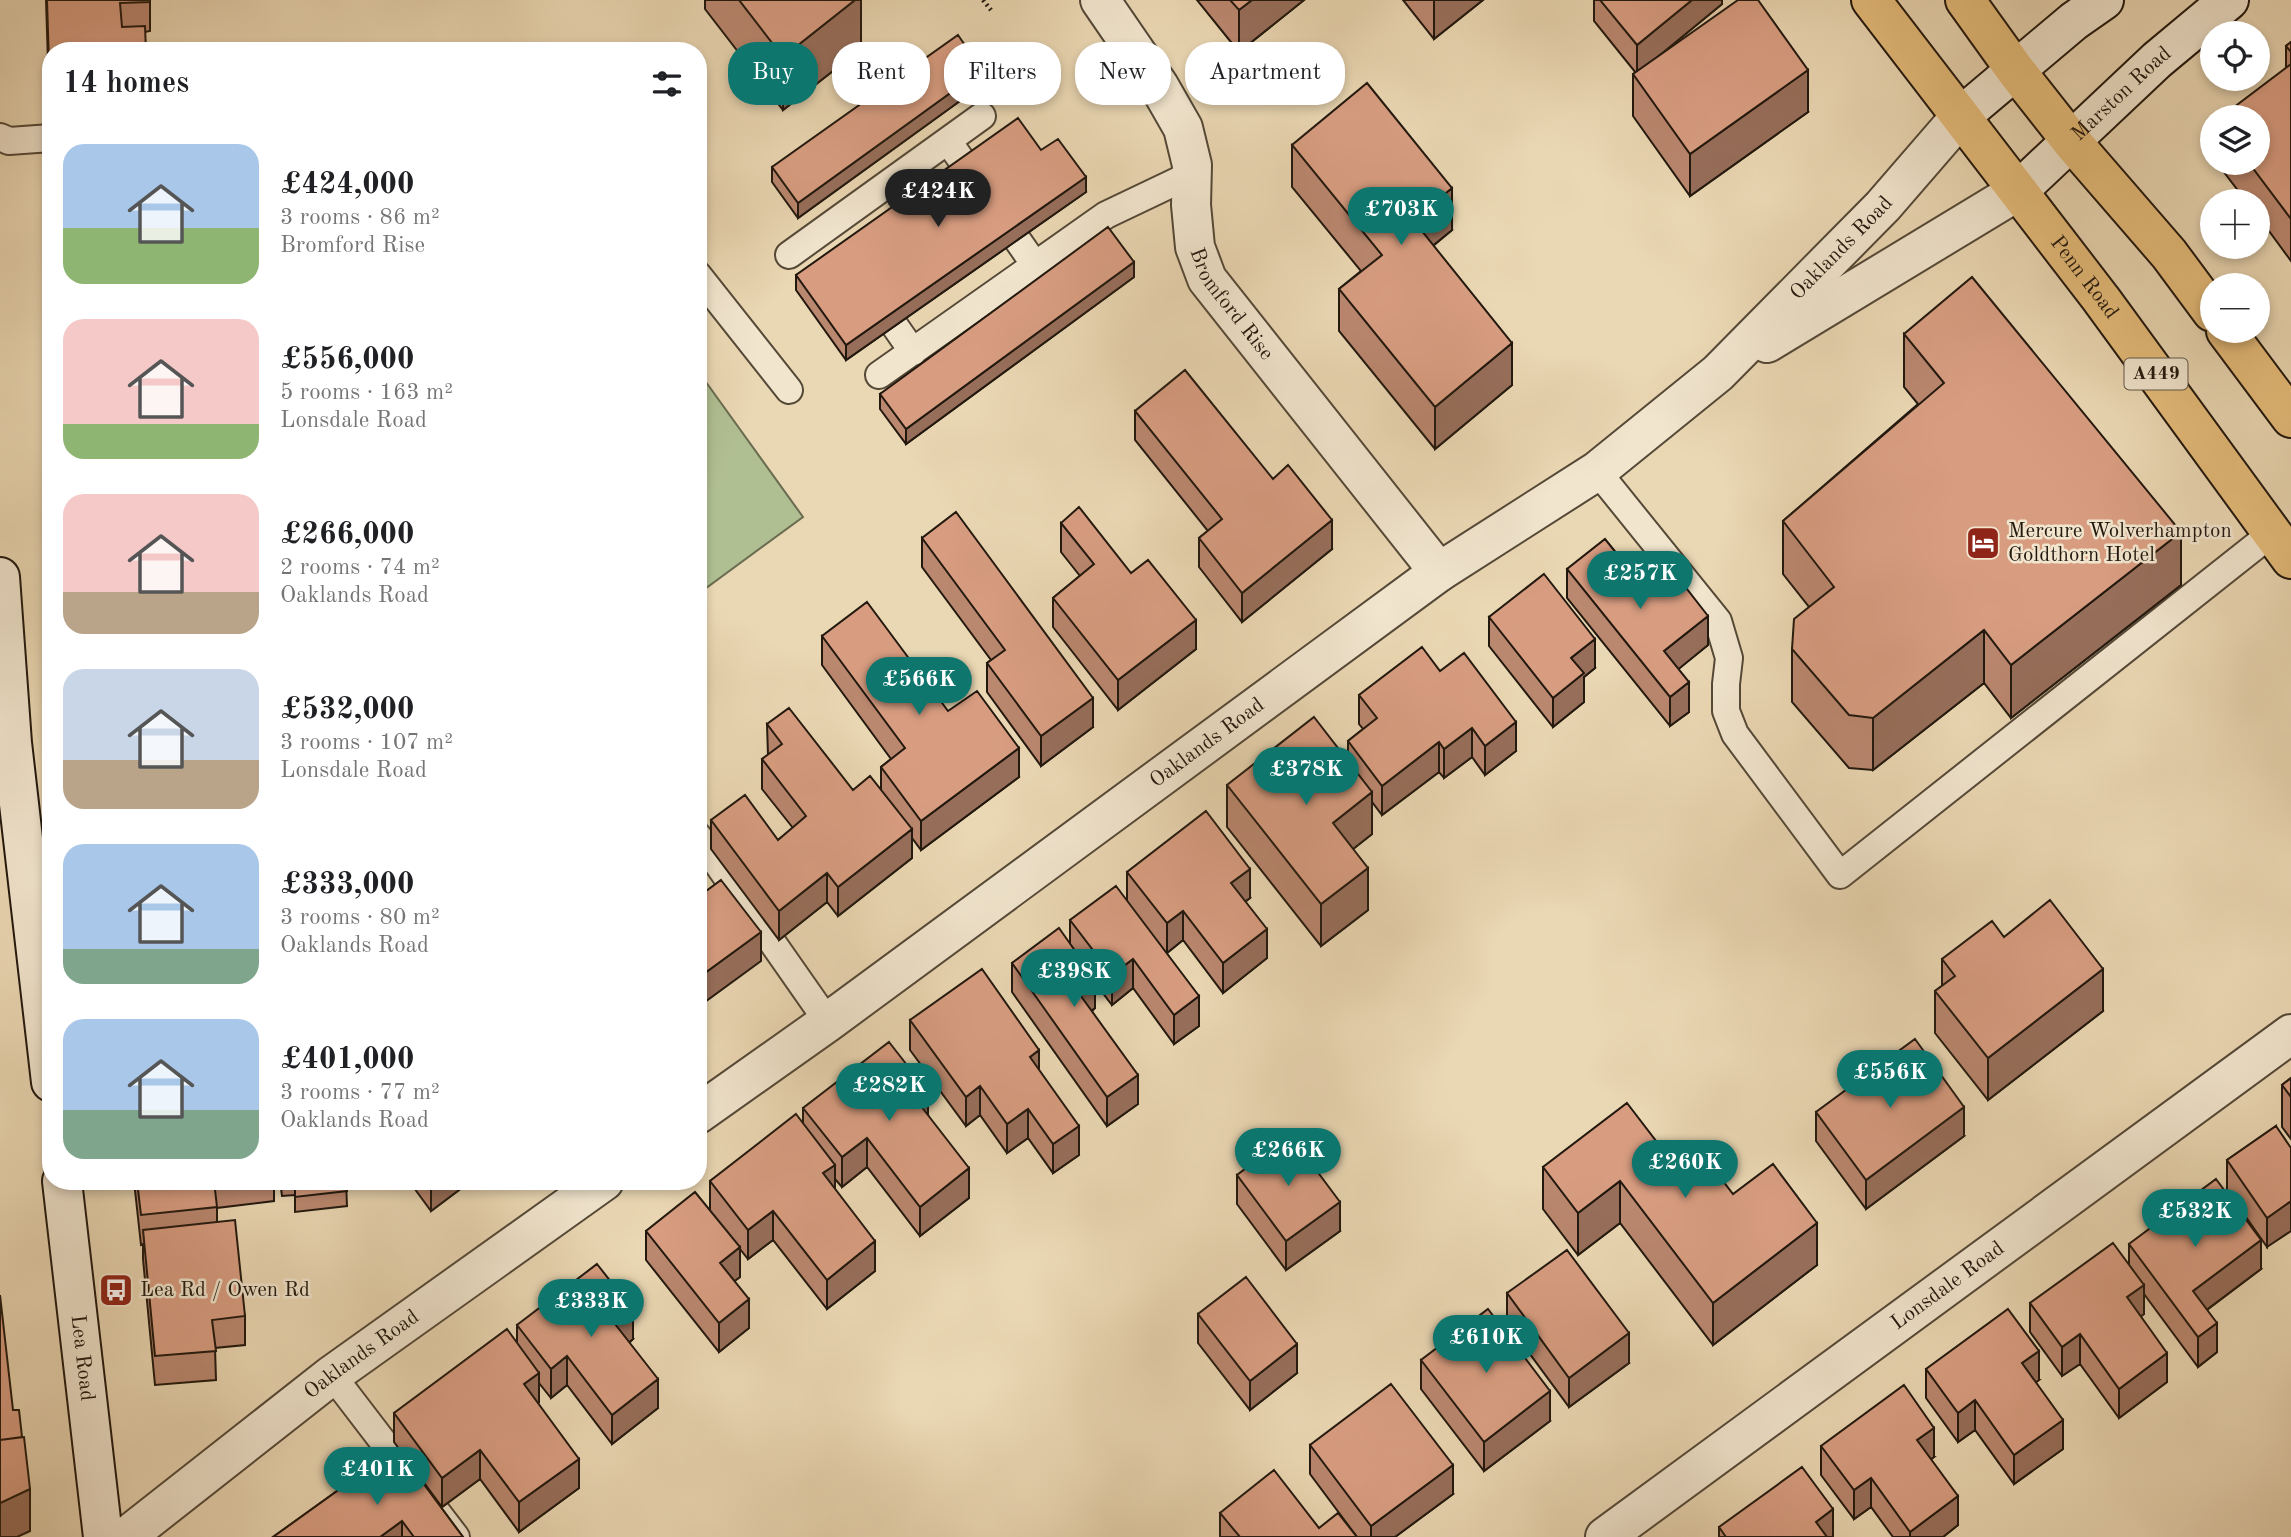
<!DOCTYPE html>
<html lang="en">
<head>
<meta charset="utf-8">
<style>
	:root { --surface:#fff; --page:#f6f6f6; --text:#202124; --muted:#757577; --accent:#0f766e }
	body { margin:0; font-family:"Old Standard TT",serif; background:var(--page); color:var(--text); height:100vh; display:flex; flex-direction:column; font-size:26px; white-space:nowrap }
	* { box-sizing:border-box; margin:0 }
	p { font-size:23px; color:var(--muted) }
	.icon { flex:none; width:38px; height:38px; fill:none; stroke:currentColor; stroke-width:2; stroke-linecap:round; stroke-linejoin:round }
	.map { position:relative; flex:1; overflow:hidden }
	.panel { position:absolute; left:42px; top:42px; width:665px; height:1148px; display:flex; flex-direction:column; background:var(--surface); border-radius:28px; box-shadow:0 4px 10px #0003 }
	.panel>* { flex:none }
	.banner { position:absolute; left:728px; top:42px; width:665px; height:63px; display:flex; gap:14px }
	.tools { position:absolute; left:2200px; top:21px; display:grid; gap:14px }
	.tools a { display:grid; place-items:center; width:70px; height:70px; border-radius:50%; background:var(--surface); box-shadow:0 4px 10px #0003; font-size:35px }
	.price { position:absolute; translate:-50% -60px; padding:0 16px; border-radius:24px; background:var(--accent); color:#fff; font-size:23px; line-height:46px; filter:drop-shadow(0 2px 4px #0008) }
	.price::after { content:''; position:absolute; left:50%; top:42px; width:21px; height:16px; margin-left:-10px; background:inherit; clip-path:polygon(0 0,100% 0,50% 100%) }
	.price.active { background:#222; color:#fff }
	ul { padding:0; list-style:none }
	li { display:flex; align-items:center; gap:21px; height:175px; padding:0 21px }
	li span { display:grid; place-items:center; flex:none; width:196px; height:140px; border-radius:21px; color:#555 }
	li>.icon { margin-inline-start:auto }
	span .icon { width:84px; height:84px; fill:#fffc; stroke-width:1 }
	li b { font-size:30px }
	h2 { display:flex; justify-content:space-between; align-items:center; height:84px; padding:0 21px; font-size:30px }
	.pill { padding:0 24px; border-radius:28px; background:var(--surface); box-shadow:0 4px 10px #0003; font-size:24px; line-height:63px }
	.pill.active { background:var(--accent); color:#fff }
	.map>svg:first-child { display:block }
</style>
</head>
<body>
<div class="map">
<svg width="2291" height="1537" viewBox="0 0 2291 1537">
	<rect width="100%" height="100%" fill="#ead7b3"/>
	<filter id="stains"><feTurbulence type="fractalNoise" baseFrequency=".00286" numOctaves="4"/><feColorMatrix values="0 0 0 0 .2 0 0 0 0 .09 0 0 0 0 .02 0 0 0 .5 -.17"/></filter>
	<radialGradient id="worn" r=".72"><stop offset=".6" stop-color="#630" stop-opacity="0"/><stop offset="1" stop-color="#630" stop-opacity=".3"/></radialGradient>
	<path fill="#b0bf92" stroke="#696c50" stroke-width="2" d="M698,371l105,146 -105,77z"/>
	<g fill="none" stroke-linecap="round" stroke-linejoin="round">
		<g stroke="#544837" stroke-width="30">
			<path id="lane" d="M0,137l9,4 42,-3
				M948,141l87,124
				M789,255l193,-139
				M698,275l91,115
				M874,296l39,56
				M879,375l227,-160 86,-41
				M1597,471l121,150 11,37 -3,26v27l9,23 105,141 432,-342
				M698,836l130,186
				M332,1375l124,162"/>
		</g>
		<g stroke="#544837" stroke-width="42">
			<g id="street">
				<path id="s1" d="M1100,0l59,86 24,42 9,37 -1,40 4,42 12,32 232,293"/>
				<path d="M1767,343l251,-152"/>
				<path id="s2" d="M698,1114l130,-92 611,-450 158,-101 121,-98 165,-167 77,-89"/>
				<path id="s3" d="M126,1537l206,-162 272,-194"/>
				<path id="s4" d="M1605,1537l686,-503"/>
			</g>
		</g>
		<g stroke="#22180e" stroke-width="42">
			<g id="secondary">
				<path d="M1960,117l114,-96 30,-21"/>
				<path id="s5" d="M2018,191l139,-131 72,-60"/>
				<path d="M0,577l12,166 39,339"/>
				<path id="s6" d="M62,1181l41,356"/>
			</g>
		</g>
		<g stroke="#22180e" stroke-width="42">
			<g id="highway">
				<path id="s7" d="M1871,0l230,299 190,260"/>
				<path d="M1965,0l51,71 56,71 97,112 43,58"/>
				<path d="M2226,331l65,87"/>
			</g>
		</g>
		<path stroke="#22180e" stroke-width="4.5" stroke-dasharray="2 3.5" stroke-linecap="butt" d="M983,0l8,10"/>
		<use href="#lane" stroke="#f1e5ce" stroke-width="26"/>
		<use href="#street" stroke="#f1e5ce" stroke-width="38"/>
		<use href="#secondary" stroke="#f1e5ce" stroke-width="38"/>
		<use href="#highway" stroke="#e5bc7a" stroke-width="38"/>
	</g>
	<path fill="#ba876f" stroke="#22180e" stroke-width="2" d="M46,0h104v31l-99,20 -1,75z
		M705,0h156v49l-78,61 -78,-101z
		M1197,0h107l-65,52z
		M1403,0h80l-49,39z
		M1594,0h128v4l-68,56 154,52 -118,84 -57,-80v-42l3,-1 -42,-52z
		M2291,42v219l-33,-45v-15h-12l-29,-38h41l28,-95v-22z
		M982,85l-184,133 -26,-36v-15z
		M1292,145l160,85 -19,16 79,139 -77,64 -96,-118v-42l22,-18 -69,-84z
		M1041,150l45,42 -240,168 -50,-70v-15z
		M1134,277l-228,167 -26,-35v-15z
		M1904,334l277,251 -170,133 -27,-35 -111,87 -24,-2 -57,-66v-53l17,-42 -26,-33v-53l135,-117 -14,-17z
		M1135,411l197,138 -90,73 -43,-55v-29l9,-7 -73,-91z
		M1061,523l70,50 65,76 -78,61 -65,-83v-29l27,-22 -19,-24z
		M922,538l171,189 -52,39 -54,-74v-29l4,-3 -69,-93z
		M1567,569l83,26 58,50 -30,24 11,43 -19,14 -103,-128z
		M1489,617l106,51 -11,9v25l-31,25 -64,-81z
		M822,636l126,75 71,66 -98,73 -9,-12v20l-74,58 -11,-14 -48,38 -68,-91v-29l67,20 15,-12 -31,-39v-30l6,-4 -1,-31 86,66 28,-1v-22l10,-8 -69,-94z
		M1440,671l76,80 -31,24 -13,-18 -28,21 -5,-6 -57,43 -10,-13v32l-19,15 15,61 -47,36 -94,-119v-42l121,-25v-19l15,-12 -4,-5v-29z
		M1127,872l123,26 -5,4 22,56 -44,35 -40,-53 -16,13 32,73 -25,18 -41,-56 -21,17 -17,-22v25l-3,3 46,93 -31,22 -95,-134v-29l58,-20v-23l57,-20z
		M2004,937l99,74 -115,89 -53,-67v-42l7,-5v-27z
		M910,1020l129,51 40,84 -26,18 -25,-35 -21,15 -27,-38 -14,11 -56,-76z
		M2291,1078v61l-9,-12v-42z
		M803,1108l125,7 41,83 -49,38 -53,-69 -25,20 -7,-8v10l40,82 -48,38 -54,-69 -25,19 -8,-10v28l-6,4 15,47 -30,24 -73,-92v-29l64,-21v-29l93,-57z
		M1816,1112l148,24 -98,73 -50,-68z
		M2276,1126l-9,121 -40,-57v-30z
		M1670,1159l63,35 84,71 -104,80 -93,-122 -42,32 -35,-46v-42z
		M1237,1175l103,56 -54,39 -49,-66z
		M134,1181h140v20l-57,7v14l28,94v29l-30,3 1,32 -61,5 -12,-126v-15l-2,1z
		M280,1181h66l1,25 -52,6v-17l-13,1z
		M409,1181h62l-40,30z
		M2129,1244l132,25 -54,41 10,42 -19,15 -54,-73v20l-3,2 26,66 -48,36 -39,-54 -18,12 -32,-44v-29l99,-39z
		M1507,1293l122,70 -60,44 -62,-84z
		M1198,1314l99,59 -47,37 -52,-67z
		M517,1325l116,14 -4,4 29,65 -46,36 -45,-59 -16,13 -12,-15v19l-1,1 41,85 -60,44 -39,-53 -38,28 -48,-65v-29l123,-70z
		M1421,1360l129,61 -66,50 -63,-82z
		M1926,1369l113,11 -3,2 27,67 -49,35 -39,-54 -17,12 -32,-44z
		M1310,1445l143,49 -58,43h-38l-47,-63z
		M1821,1446l113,11 -3,2 27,66 -15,12h-50l-22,-30 -17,12 -33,-44z
		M397,1448l66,89h-190z
		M1220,1513l99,15 38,9h-137z
		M1719,1527l114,10h-114z"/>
	<path fill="#976e5a" stroke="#22180e" stroke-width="2" d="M855,0h6v49l-78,61v-53z
		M1252,0h52l-65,52v-42z
		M1434,0h49l-49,39z
		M1692,0h30v4l-85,70v-29z
		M982,70v15l-184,133v-15z
		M1808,70v42l-118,84v-42z
		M1086,177v15l-240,168v-15z
		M1452,188v42l-39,32v-42z
		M1134,262v15l-228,167v-15z
		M1512,343v42l-77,64v-42z
		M1332,520v29l-90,73v-29z
		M2181,532v53l-170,133v-53z
		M1708,616v29l-44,36v-30z
		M1196,620v29l-78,61v-30z
		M1984,630v53l-111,87v-52z
		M1595,639v29l-11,9v25l-31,25v-29l18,-40z
		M1689,682v30l-19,14v-29z
		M1093,698v29l-52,39v-30z
		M1516,722v29l-31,24v-29z
		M1472,728v29l-28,21v-29z
		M1439,742v30l-57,43v-29z
		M1019,748v29l-98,73v-29z
		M1372,792v42l-39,31v-42z
		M912,829v29l-74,58v-29z
		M1368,868v42l-47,36v-42z
		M1250,869v29l-19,14v-29z
		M827,873v29l-48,38v-29z
		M1183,911v29l-16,13v-30z
		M1267,929v29l-44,35v-30z
		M761,932v29l-63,46v-29z
		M1133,959v29l-21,17v-30z
		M2103,969v42l-115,89v-42z
		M1095,979v29l-17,13v-29z
		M1199,996v30l-25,18v-29z
		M1039,1050v29l-9,-22z
		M1138,1075v29l-31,22v-29z
		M980,1086v29l-14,11v-29z
		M928,1092v29l-11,-20z
		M1964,1107v29l-98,73v-29z
		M1028,1109v29l-21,15v-29z
		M1079,1126v29l-26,18v-29z
		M867,1138v29l-25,20v-30z
		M835,1165v29l-12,-21z
		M969,1168v30l-49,38v-29z
		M432,1181h39l-40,30v-29z
		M1620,1181v42l-42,32v-42z
		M2291,1201v30l-24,16v-29z
		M1340,1202v29l-54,39v-29z
		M773,1211v29l-25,19v-29z
		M1817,1223v42l-104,80v-42z
		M2261,1240v29l-68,51v-29z
		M875,1241v30l-48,38v-29z
		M740,1247v30l-20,15v-29z
		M2144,1285v29l-17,12v-29z
		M749,1299v29l-30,24v-29z
		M633,1310v29l-18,15v-30z
		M2217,1323v29l-19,15v-30z
		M1629,1333v30l-60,44v-29z
		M2080,1334v30l-18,12v-29z
		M1297,1344v29l-47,37v-29z
		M2039,1351v29l-17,12v-29z
		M2167,1353v29l-48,36v-29z
		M567,1356v29l-16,13v-29z
		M539,1373v29l-15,12v-30z
		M658,1379v29l-46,36v-29z
		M1550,1391v30l-66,50v-29z
		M1975,1400v30l-17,12v-29z
		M2063,1420v29l-49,35v-29z
		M1934,1428v29l-17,12v-29z
		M480,1450v29l-38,28v-29z
		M579,1459v29l-60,44v-30z
		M1453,1465v29l-58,43h-24v-11z
		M1871,1478v29l-17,12v-29z
		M30,1489v42l-13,6h-17v-34z
		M1958,1496v29l-15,12h-33v-5z
		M1833,1509v28h-17v-15z
		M402,1521v16h-22z"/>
	<path fill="#d89d81" stroke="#22180e" stroke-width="2" d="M47,0h103v2l-30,1 2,24 23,-1 1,25h-95l-1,46z
		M739,0h116l-72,57z
		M1230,0h22l-13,10z
		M1600,0h92l-55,45z
		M1738,0h20l50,70 -118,84 -57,-80z
		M958,35l24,35 -184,133 -26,-36z
		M2291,42v10l-5,-6z
		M2291,64v155l-42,-56h9v-46h-37z
		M1367,83l85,105 -39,32 99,123 -77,64 -96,-118 43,-34 -90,-110z
		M1018,118l23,32 17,-11 28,38 -240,168 -50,-70z
		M1108,227l26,35 -228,167 -26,-35z
		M1972,277l209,255 -170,133 -27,-35 -111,88 -24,-3 -57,-66 2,-30 40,-32 -51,-66 161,-138 -40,-49z
		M1185,370l88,109 15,-14 44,55 -90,73 -43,-55 23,-19 -87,-108z
		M1079,507l52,66 17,-13 48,60 -78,60 -65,-82 41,-34 -33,-41z
		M956,512l137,186 -52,38 -54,-73 18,-13 -83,-112z
		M1605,539l45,56 26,-20 32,41 -44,35 25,31 -19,15 -103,-128z
		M1544,574l51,65 -24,19 13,15 -31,25 -64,-81z
		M867,602l81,109 29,-20 42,57 -98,73 -40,-54 24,-19 -83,-112z
		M1422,647l18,24 24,-18 52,69 -31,24 -13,-18 -28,21 -5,-7 -57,44 -34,-45 29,-23 -18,-23z
		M789,708l64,82 17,-14 42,53 -74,58 -11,-14 -48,38 -68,-91 34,-25 33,45 28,-24 -44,-57 20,-15 -15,-20z
		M1314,717l58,75 -39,31 35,45 -47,36 -94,-119z
		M1206,811l44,58 -19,14 36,46 -44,34 -40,-52 -16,12 -40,-51z
		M721,880l40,52 -63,46v-89l4,5z
		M1116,886l83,110 -25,19 -41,-56 -21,16 -42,-55z
		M2050,900l53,69 -115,89 -53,-67 20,-15 -13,-17 50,-38 12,16z
		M1059,928l36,51 -17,13 60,83 -31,22 -95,-134z
		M982,969l57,81 -9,7 49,69 -26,18 -25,-35 -21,15 -27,-38 -14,11 -56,-77z
		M1915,1039l49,68 -98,73 -50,-68z
		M889,1042l39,50 -11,9 52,67 -49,39 -53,-69 -25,19 -39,-49z
		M2291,1078v19l-9,-12z
		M1627,1103l43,56 23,-17 40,52 40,-30 44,59 -104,80 -93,-122 -42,32 -35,-46z
		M796,1114l39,51 -12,8 52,68 -48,39 -54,-69 -25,19 -38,-49z
		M2276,1126l15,22v53l-24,17 -40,-58z
		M1290,1135l50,67 -54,39 -49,-66z
		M2216,1179l45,61 -68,51 24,32 -19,14 -69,-93z
		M137,1181h77l3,26 -76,8z
		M295,1181h51l1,10 -52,6z
		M695,1192l45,55 -20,16 29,36 -30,24 -73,-92z
		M235,1220l10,96 -33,4 4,31 -61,5 -12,-126z
		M2113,1243l31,42 -17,12 40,56 -48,36 -39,-55 -18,13 -32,-44z
		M1567,1250l62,83 -60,45 -62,-85z
		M597,1264l36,46 -18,14 43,55 -46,36 -45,-59 -16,13 -34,-44z
		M1246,1277l51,67 -47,37 -52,-67z
		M0,1295l13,115h6l3,27 -22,3z
		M1488,1309l62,82 -66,51 -63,-82z
		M2008,1309l31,42 -17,12 41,57 -49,35 -39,-55 -17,13 -32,-44z
		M507,1329l32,44 -15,11 55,75 -60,43 -39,-52 -38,28 -48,-65z
		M1391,1384l62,81 -82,61 -61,-81z
		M1904,1385l30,43 -17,12 41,56 -48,36 -39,-54 -17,12 -33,-44z
		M24,1437l6,52 -30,14v-63z
		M397,1448l66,89h-49l-12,-16 -22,16h-107z
		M1802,1467l31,42 -17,13 11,15h-101l-7,-10z
		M1274,1470l45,58 19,-15 19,24h-117l-20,-24z"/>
	<defs>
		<g id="hotel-square" transform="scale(1.75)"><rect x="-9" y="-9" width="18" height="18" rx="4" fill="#8f2418" stroke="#f1e5ce"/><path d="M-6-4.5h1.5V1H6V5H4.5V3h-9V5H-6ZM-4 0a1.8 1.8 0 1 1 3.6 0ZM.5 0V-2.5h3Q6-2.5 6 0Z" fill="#fff"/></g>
		<g id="bus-square" transform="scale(1.75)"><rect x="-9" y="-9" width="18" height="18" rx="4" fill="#8f2418" stroke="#f1e5ce"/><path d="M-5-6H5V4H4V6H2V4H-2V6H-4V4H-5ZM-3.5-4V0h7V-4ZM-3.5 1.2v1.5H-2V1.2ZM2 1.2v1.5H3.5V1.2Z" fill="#fff"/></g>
	</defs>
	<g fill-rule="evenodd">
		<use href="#hotel-square" x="1983" y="543"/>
		<use href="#bus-square" x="116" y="1290"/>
	</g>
	<g text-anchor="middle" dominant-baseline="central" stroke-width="5" stroke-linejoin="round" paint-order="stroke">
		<rect fill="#f1e5ce" stroke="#605648" stroke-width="2" x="2124.5" y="358.5" width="63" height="31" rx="5"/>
		<g font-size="19" font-weight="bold" fill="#22180e">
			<text x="2156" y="374">A449</text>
		</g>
		<g font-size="21" fill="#22180e" stroke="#f1e5ce">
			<text stroke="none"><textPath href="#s5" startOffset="142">Marston Road</textPath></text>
			<text stroke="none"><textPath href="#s2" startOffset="1437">Oaklands Road</textPath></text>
			<text stroke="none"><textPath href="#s7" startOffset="350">Penn Road</textPath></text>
			<text stroke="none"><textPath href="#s1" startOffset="341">Bromford Rise</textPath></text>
			<text stroke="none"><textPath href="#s2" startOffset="630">Oaklands Road</textPath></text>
			<text stroke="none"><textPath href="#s4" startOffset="425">Lonsdale Road</textPath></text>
			<text stroke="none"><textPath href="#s3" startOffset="298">Oaklands Road</textPath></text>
			<text stroke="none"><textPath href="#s6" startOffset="178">Lea Road</textPath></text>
		</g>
		<g font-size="21" fill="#22180e" stroke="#f1e5ce" text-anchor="start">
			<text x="2008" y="531">Mercure Wolverhampton<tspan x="2008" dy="24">Goldthorn Hotel</tspan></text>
			<text x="140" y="1290">Lea Rd / Owen Rd</text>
		</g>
	</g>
	<rect width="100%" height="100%" filter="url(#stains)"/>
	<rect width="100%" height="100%" fill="url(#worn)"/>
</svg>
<div class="tools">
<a><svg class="icon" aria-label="locate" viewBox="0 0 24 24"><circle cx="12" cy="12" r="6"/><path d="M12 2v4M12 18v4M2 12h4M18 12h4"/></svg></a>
<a><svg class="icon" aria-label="layers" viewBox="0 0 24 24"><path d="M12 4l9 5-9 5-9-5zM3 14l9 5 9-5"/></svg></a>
<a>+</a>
<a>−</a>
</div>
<b class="price active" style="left:938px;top:229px">£424K</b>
<b class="price" style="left:1401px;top:247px">£703K</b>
<b class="price" style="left:1640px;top:611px">£257K</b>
<b class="price" style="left:919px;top:717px">£566K</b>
<b class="price" style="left:1306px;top:807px">£378K</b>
<b class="price" style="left:1074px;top:1009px">£398K</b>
<b class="price" style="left:1890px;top:1110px">£556K</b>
<b class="price" style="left:889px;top:1123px">£282K</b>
<b class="price" style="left:1288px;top:1188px">£266K</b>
<b class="price" style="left:1685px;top:1200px">£260K</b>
<b class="price" style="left:2195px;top:1249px">£532K</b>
<b class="price" style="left:591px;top:1339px">£333K</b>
<b class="price" style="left:1486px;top:1375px">£610K</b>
<b class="price" style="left:377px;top:1507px">£401K</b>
<div class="banner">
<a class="pill active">Buy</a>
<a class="pill">Rent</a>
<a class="pill">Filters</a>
<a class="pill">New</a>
<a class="pill">Apartment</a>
</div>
<section class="panel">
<h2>14 homes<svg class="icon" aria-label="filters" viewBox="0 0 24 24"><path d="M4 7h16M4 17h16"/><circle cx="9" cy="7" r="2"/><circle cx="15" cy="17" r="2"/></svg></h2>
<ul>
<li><span style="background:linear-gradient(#a9c7e8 60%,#8fb573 0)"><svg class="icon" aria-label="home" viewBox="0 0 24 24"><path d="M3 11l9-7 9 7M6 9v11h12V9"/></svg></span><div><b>£424,000</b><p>3 rooms · 86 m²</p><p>Bromford Rise</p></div></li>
<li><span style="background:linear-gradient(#f6c9c9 75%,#8fb573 0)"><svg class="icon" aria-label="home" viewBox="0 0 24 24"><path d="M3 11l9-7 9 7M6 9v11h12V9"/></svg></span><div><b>£556,000</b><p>5 rooms · 163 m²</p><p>Lonsdale Road</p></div></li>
<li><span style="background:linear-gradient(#f6c9c9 70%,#b9a48a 0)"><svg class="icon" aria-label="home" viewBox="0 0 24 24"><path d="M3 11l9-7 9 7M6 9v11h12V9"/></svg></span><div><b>£266,000</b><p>2 rooms · 74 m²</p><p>Oaklands Road</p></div></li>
<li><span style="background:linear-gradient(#c9d6e8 65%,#b9a48a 0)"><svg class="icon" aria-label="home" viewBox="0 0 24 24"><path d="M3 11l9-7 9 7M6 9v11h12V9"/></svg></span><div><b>£532,000</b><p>3 rooms · 107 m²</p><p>Lonsdale Road</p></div></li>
<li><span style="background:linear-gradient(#a9c7e8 75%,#7fa58c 0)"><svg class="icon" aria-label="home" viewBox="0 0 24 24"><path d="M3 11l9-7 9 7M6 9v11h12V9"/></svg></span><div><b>£333,000</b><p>3 rooms · 80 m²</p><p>Oaklands Road</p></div></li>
<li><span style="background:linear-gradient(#a9c7e8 65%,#7fa58c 0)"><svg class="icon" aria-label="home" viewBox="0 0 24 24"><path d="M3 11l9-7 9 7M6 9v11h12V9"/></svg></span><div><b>£401,000</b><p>3 rooms · 77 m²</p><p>Oaklands Road</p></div></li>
</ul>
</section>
</div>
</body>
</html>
